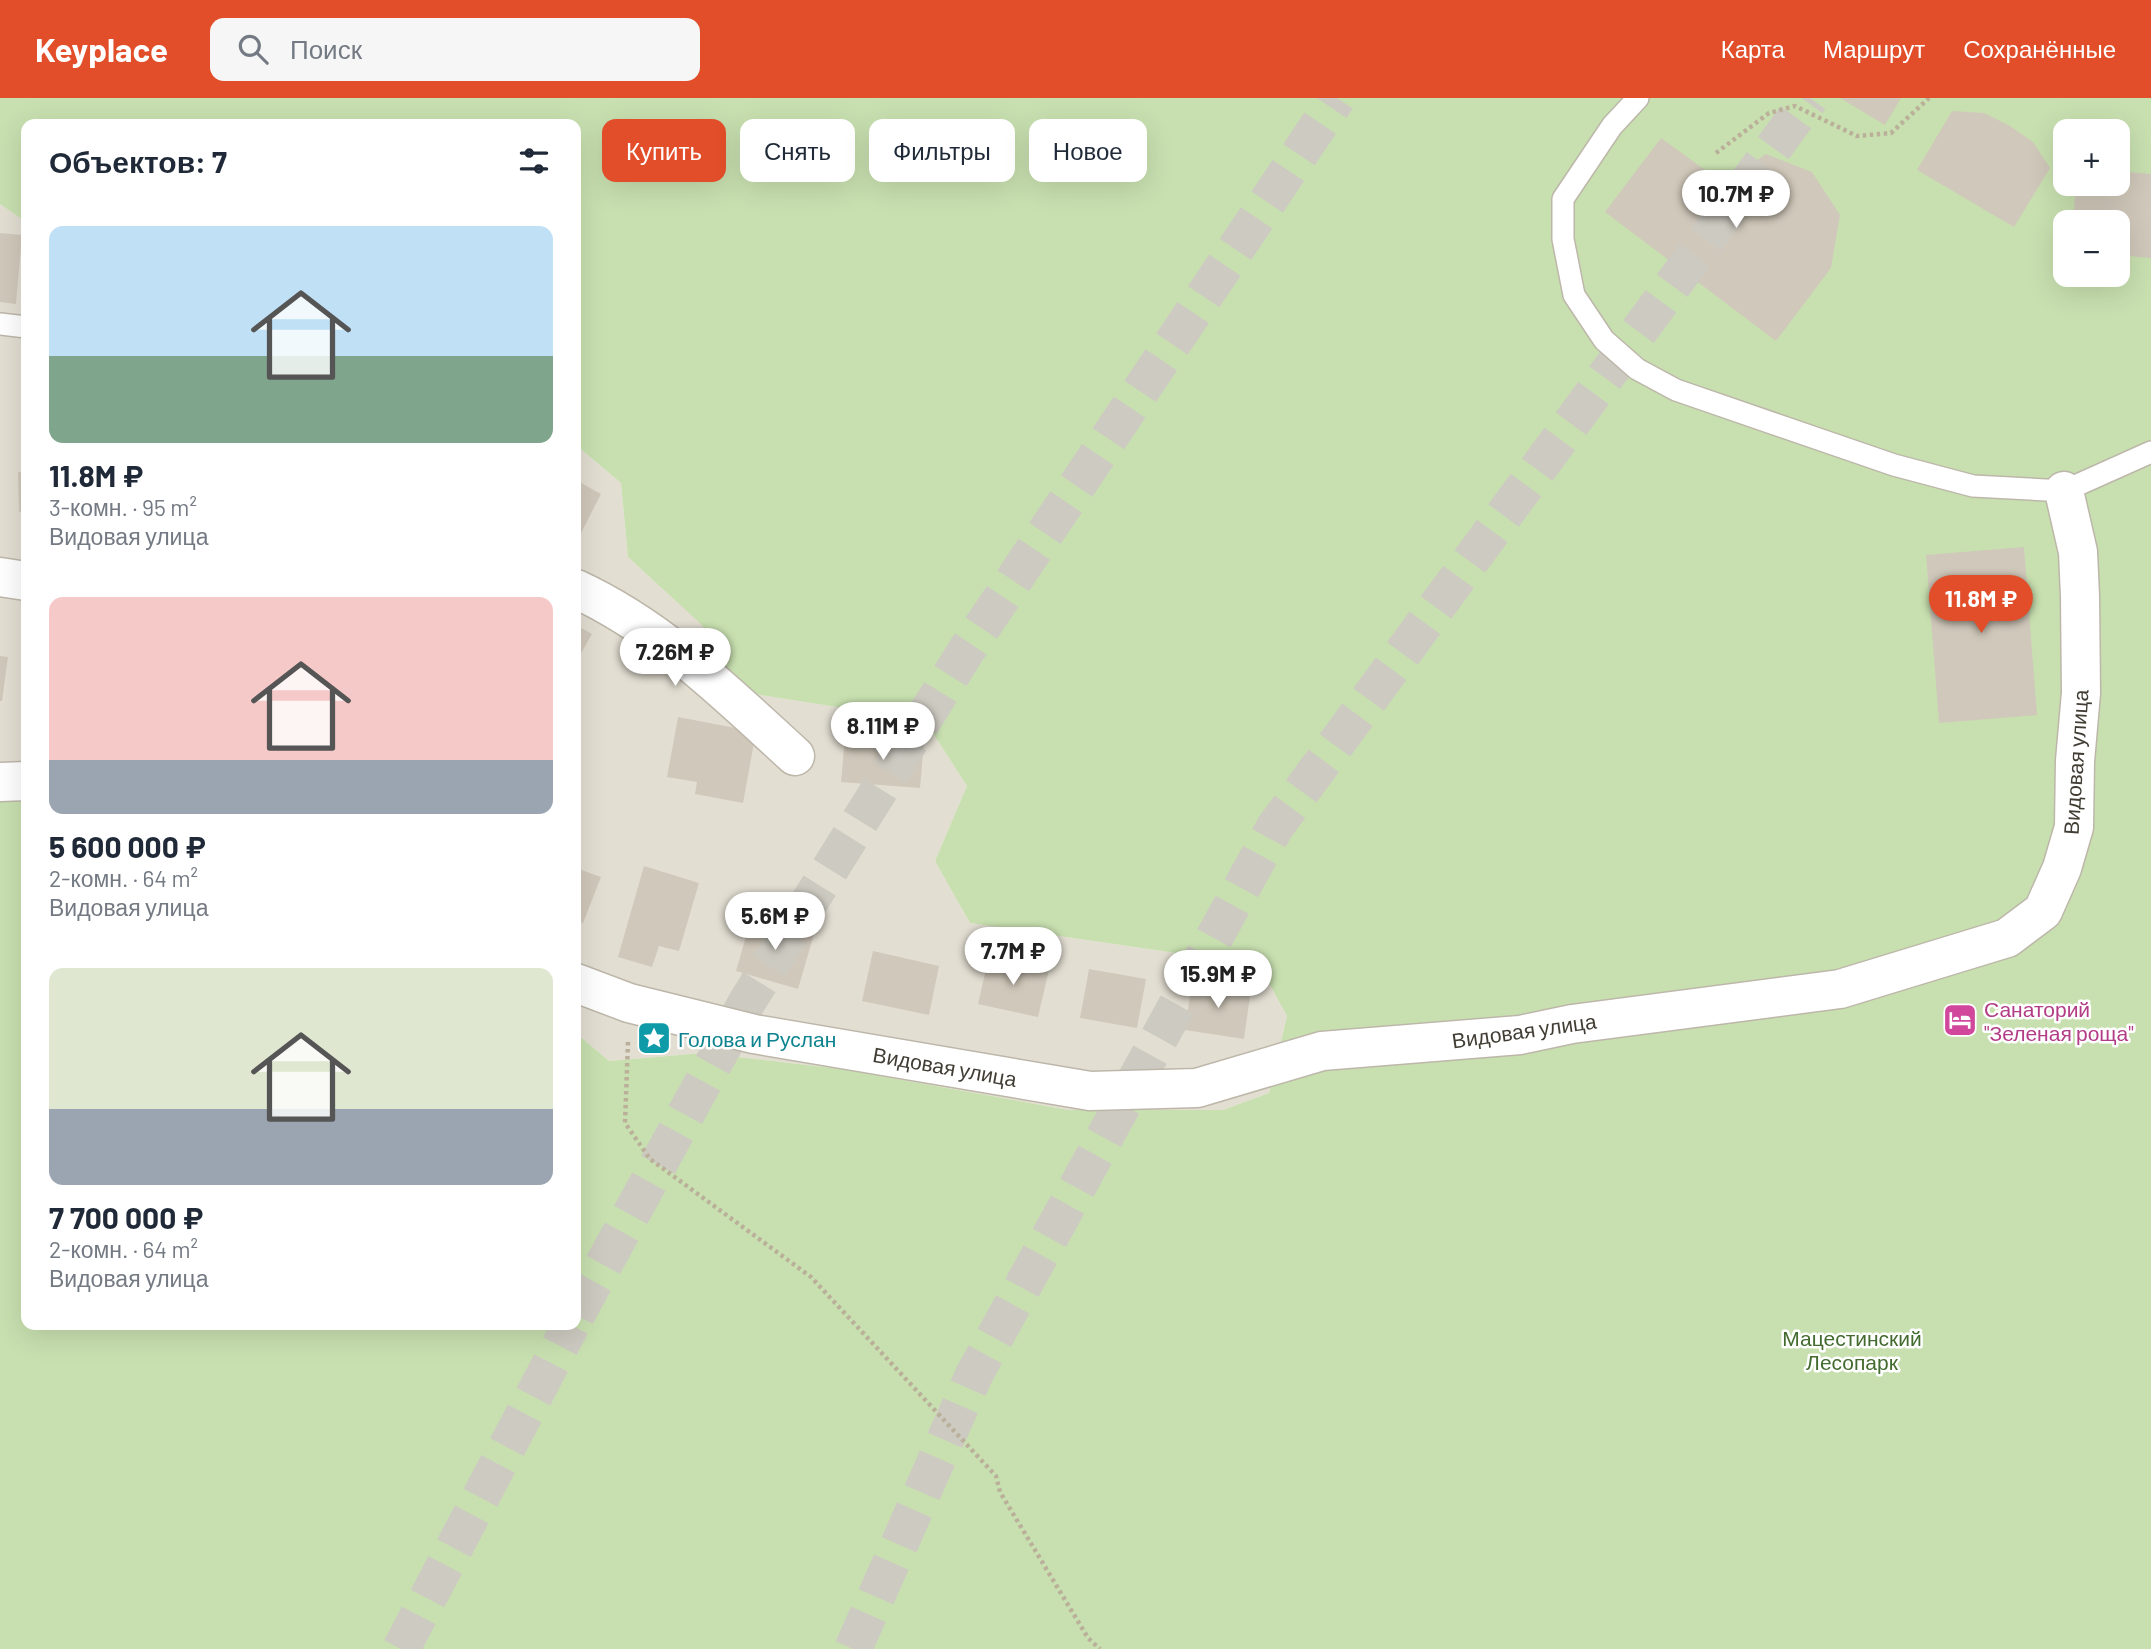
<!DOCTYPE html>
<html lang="ru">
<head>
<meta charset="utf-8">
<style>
	:root { --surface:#fff; --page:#f6f6f7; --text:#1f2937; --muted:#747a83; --accent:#e14e29 }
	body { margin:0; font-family:Barlow,sans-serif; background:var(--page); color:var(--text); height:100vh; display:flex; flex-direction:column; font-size:26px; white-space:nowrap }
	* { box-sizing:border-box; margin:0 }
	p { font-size:23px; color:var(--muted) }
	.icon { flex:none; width:38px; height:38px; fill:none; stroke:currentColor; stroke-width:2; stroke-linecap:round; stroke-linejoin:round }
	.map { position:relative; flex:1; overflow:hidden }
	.side { position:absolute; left:21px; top:21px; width:560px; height:1211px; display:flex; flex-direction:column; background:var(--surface); border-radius:14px; box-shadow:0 7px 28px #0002 }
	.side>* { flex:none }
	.guide { position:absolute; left:602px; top:21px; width:665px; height:63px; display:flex; gap:14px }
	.controls { position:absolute; left:2053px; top:21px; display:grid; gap:14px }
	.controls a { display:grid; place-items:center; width:77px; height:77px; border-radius:14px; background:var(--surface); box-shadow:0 7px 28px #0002; font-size:35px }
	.price { position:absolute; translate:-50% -60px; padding:0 16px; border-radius:24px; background:#fff; color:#222; font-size:23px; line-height:46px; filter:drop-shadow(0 2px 4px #0008) }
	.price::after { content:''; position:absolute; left:50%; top:42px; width:21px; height:16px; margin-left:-10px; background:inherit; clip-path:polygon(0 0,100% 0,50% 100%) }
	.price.selected { background:var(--accent); color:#fff }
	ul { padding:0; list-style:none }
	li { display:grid; align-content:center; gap:14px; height:371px; padding:0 28px }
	li span { display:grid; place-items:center; height:217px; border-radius:14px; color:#555 }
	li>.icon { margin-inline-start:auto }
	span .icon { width:126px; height:126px; fill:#fffc; stroke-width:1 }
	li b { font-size:30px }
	h2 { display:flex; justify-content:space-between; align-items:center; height:84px; padding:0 28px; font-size:30px }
	.chip { padding:0 24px; border-radius:14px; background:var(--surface); box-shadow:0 7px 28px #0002; font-size:24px; line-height:63px }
	.chip.selected { background:var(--accent); color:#fff }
	header { display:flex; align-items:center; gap:42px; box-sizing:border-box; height:98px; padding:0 35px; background:var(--accent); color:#fff }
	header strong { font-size:33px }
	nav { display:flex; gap:38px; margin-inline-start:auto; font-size:24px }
	.search { width:490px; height:63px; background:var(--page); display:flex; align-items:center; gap:18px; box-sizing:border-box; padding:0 24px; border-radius:14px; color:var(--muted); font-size:26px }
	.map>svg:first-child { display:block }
</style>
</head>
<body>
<header>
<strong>Keyplace</strong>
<div class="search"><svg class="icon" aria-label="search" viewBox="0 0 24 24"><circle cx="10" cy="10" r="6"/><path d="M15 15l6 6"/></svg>Поиск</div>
<nav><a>Карта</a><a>Маршрут</a><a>Сохранённые</a></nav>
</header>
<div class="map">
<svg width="2151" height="1551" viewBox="0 0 2151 1551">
	<rect width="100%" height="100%" fill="#f0ede4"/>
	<path fill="#e3ded2" d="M0,106l26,18v554l-26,-4z
		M576,347l45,38 7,74 75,68 38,67 96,15 30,15 64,8 36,56 -32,75 35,62 289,42 28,51 -18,77 -46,17h-154l-228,-41 -138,-16 -94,8 -33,-28z"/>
	<path fill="#c8e0b0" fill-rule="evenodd" d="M0,0h2151v1551h-2151v-877l26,4v549h550v-292l33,28 94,-8 138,16 228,41h154l46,-17 18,-77 -28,-51 -289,-42 -35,-62 32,-75 -36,-56 -64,-8 -30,-15 -96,-15 -39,-67 -74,-68 -7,-74 -45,-38v-321h-550v98l-26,-18zM2065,33h53v53h-53zM2065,124h53v53h-53z"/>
	<path fill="#d0c8ba" d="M1840,0h61l-16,27z
		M1952,13l32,2 26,13 23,16 17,26 -36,59 -97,-57z
		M1661,40l62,45 43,-29 46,18 28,43 -9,53 -55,73 -171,-129z
		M2118,73l33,3v84l-33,-3v-33h-45l3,-38h42z
		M0,135l22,2 -6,69 -16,-2z
		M18,374h8v40h-7z
		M576,382l25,14 -21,41 -4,-2z
		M2024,449l13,168 -98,8 -13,-168z
		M576,527l16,9 -16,28z
		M0,558l8,1 -6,44h-2z
		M678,619l78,15 -13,71 -48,-9 2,-12 -30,-5z
		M845,638l79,6 -4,46 -79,-6z
		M644,768l55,17 -20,68 -20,-5 -7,21 -34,-10z
		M576,770l25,9 -18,46 -7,-3z
		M752,818l62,18 -16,55 -62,-18z
		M873,853l66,15 -10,49 -67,-14z
		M989,858l60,14 -11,47 -60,-13z
		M1089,871l57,10 -9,49 -57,-10z
		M1192,883l59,8 -7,50 -59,-9z"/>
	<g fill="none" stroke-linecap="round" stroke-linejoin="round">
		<path stroke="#cdcac1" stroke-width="38" stroke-dasharray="38 19" stroke-linecap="butt" d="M576,1217l171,-313 219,-351 371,-553
			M401,1551l170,-324
			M853,1551l121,-274 301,-548 535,-729"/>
		<g stroke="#bdb7aa" stroke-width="24">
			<path id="service" d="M1638,0l-26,28 -49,73v40l11,56 30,45 33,29 39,21 218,75 79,21 91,5 87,-39
				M0,226l26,3"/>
		</g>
		<g stroke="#bdb7aa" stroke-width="41">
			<path id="minor" d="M0,479l26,4
				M576,491c85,39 151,105 219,167
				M0,684l26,-1
				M576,885l53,20 125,31 336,57 107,-3 125,-37 198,-16 52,-11 268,-35 167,-51 36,-27 19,-43 12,-41 1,-66 6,-68 -1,-97 -2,-44 -14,-61"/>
		</g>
		<path stroke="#bab09a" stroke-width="4.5" stroke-dasharray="3.5 3.5" stroke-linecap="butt" d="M1716,55l53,-40 26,-7 62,30 34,-3 38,-35
			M628,944l-3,81 25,36 161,118 185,199 4,16 88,146 12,11"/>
		<use href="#service" stroke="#fff" stroke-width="21"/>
		<use href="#minor" stroke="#fff" stroke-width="38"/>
	</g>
	<defs>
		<g id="hotel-square" transform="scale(1.75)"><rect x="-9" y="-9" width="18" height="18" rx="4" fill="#d1479c" stroke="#fff"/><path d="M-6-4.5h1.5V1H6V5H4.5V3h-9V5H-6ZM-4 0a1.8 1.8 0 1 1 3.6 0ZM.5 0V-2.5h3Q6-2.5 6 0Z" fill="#fff"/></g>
		<g id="sight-square" transform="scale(1.75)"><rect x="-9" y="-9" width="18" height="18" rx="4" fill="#0f9aa8" stroke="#fff"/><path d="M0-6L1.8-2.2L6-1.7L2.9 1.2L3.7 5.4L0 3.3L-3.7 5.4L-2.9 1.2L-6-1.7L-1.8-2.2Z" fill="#fff"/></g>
	</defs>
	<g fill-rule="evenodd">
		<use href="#hotel-square" x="1960" y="922"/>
		<use href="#sight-square" x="654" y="940"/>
	</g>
	<g text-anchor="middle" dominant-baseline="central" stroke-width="5" stroke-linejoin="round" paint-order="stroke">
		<g font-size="21" fill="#413d34" stroke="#fff">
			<text transform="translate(2075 664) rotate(-86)">Видовая улица</text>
			<text transform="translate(1524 932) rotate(-8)">Видовая улица</text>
			<text transform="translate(945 968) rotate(10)">Видовая улица</text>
		</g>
		<g font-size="21" fill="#b23c85" stroke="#fff" text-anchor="start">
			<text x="1984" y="910">Санаторий<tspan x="1984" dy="24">"Зеленая роща"</tspan></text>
		</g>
		<g font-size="21" fill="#0d838f" stroke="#fff" text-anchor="start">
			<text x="678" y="940">Голова и Руслан</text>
		</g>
		<g font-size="21" fill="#436b2f" stroke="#fff">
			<text x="1852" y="1239">Мацестинский<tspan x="1852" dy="24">Лесопарк</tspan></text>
		</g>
	</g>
</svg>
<div class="controls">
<a>+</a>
<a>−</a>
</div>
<b class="price" style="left:1736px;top:132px">10.7M ₽</b>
<b class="price selected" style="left:1981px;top:537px">11.8M ₽</b>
<b class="price" style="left:675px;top:590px">7.26M ₽</b>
<b class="price" style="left:883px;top:664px">8.11M ₽</b>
<b class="price" style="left:775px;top:854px">5.6M ₽</b>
<b class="price" style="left:1013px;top:889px">7.7M ₽</b>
<b class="price" style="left:1218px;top:912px">15.9M ₽</b>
<div class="guide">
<a class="chip selected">Купить</a>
<a class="chip">Снять</a>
<a class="chip">Фильтры</a>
<a class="chip">Новое</a>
</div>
<section class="side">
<h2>Объектов: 7<svg class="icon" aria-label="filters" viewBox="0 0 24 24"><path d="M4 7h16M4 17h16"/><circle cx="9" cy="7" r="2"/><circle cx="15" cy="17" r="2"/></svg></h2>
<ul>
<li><span style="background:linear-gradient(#bfe0f5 60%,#7fa58c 0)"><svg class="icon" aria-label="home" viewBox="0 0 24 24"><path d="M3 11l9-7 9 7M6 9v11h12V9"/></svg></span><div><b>11.8M ₽</b><p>3-комн. · 95 m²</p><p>Видовая улица</p></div></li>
<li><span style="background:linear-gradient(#f6c9c9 75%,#9aa5b1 0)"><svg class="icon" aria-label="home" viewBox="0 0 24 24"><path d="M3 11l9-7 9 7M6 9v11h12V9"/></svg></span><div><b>5 600 000 ₽</b><p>2-комн. · 64 m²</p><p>Видовая улица</p></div></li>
<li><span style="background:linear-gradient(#dfe7d0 65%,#9aa5b1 0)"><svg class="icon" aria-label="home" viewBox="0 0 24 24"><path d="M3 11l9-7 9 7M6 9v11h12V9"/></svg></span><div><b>7 700 000 ₽</b><p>2-комн. · 64 m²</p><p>Видовая улица</p></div></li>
</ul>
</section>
</div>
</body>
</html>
